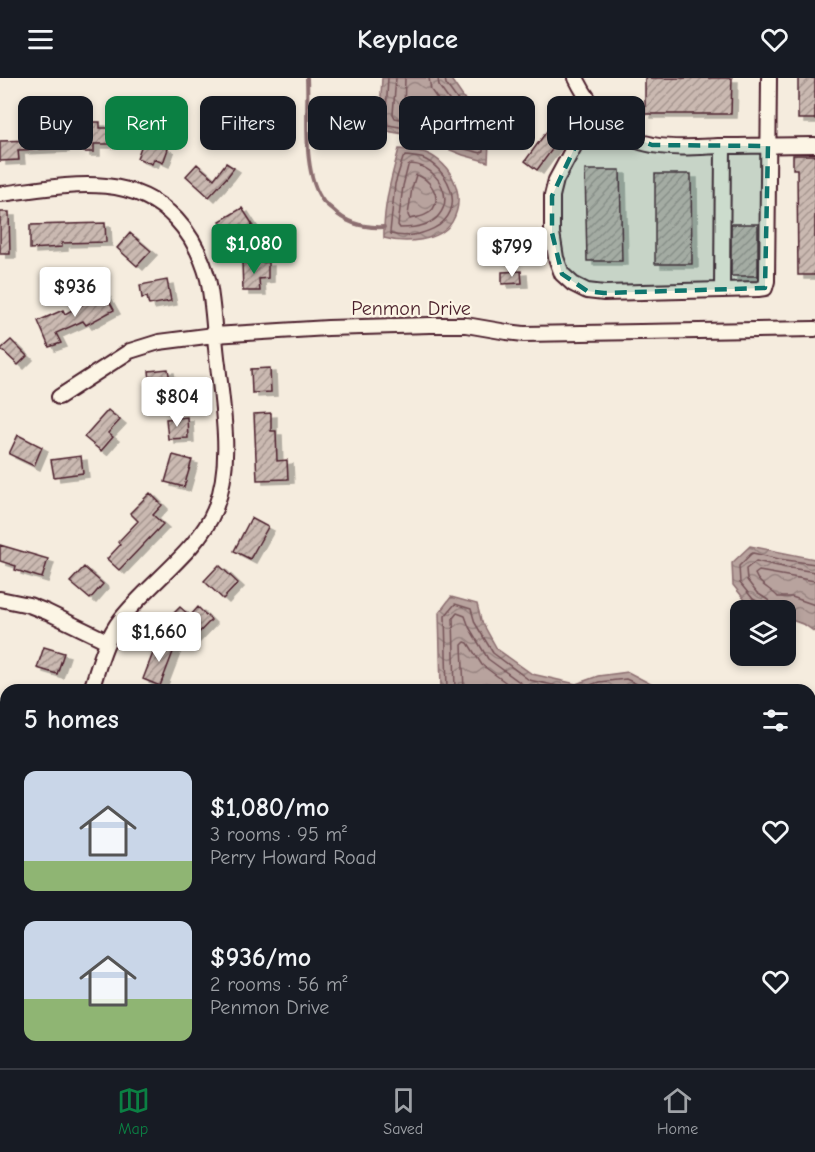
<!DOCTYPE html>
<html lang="en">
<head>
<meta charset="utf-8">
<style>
	:root { --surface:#171b24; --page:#20242c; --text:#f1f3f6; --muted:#9ea1a6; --line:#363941; --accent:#0b8043 }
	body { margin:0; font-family:"Comic Neue",sans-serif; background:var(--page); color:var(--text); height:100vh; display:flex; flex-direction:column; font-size:22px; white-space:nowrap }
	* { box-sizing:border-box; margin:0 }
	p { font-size:20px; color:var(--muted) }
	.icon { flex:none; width:33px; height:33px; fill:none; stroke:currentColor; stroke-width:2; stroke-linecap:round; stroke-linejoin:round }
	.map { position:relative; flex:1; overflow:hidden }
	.side { position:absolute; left:0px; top:606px; width:816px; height:384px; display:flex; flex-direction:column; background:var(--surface); border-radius:18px 18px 0 0; box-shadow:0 3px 9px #0003 }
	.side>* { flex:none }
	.banner { position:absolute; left:18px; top:18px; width:780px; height:54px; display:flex; gap:12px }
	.fabs { position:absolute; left:730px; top:522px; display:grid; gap:12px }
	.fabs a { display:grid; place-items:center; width:66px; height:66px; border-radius:12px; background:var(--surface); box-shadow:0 3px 9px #0003; font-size:30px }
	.price { position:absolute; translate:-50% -51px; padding:0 14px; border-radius:6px; background:#fff; color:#222; font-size:20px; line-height:39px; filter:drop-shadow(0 2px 3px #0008) }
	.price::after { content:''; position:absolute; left:50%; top:36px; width:18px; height:14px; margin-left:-9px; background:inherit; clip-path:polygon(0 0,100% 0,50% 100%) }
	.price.active { background:var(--accent); color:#fff }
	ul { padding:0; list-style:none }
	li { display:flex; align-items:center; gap:18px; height:150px; padding:0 24px }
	li span { display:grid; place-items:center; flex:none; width:168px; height:120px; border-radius:12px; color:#555 }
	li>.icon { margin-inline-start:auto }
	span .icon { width:72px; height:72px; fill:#fffc; stroke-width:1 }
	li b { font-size:26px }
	h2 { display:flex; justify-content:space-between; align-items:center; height:72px; padding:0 24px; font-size:26px }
	.tag { padding:0 21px; border-radius:12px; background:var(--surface); box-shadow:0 3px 9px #0003; font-size:21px; line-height:54px }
	.tag.active { background:var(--accent); color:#fff }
	header { display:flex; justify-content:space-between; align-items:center; height:78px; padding:0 24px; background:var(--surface); font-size:27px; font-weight:700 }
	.tabs { display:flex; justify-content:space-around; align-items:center; height:84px; border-top:2px solid var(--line); background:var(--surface); font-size:16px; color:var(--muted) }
	.tabs a { display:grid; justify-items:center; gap:3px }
	.tabs .active { color:var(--accent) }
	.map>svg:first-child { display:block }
</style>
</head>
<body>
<header><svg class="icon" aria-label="menu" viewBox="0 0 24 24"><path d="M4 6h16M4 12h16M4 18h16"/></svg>Keyplace<svg class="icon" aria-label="heart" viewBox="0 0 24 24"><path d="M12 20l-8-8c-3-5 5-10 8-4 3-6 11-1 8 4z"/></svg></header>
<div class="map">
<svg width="815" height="990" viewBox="0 0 815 990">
	<defs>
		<pattern id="water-waves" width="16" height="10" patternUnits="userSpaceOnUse" patternTransform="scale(1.5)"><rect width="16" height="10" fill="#b8a39e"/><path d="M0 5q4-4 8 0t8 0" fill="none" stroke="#988481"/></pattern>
		<pattern id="building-hatch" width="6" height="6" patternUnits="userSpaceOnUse" patternTransform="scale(1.5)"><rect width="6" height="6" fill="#cab9b1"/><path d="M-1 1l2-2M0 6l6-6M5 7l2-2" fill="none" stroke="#a69690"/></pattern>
		<filter id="shadow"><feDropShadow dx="6" dy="4" stdDeviation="0" flood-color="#0004"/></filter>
	</defs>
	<rect width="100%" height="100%" fill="#f5ecde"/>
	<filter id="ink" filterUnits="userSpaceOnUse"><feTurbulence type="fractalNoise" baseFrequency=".0167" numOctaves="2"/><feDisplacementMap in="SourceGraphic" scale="12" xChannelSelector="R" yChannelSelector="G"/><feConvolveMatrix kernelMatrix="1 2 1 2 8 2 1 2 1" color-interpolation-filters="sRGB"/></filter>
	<g filter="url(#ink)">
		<path fill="#e8ddd0" d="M810,643h5v347h-450l1,-6h444z"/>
		<path fill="url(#water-waves)" stroke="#8c6e70" stroke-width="1.5" d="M382,0h68l22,32 17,34 -1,18 -25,-7 -48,-19 -34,-6 -1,-16z
			M399,71c8,1 19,1 27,4 26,11 41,43 26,69 -12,20 -48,22 -68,16 -1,-30 7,-60 15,-89z
			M750,468l65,13v73l-10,-7 -19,-7v-8h-21l-16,-5 -16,-20 -1,-22z
			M451,519l26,7 4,16 16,29 35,25 44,10 22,-8 30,-4 34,18h-221l-2,-77z"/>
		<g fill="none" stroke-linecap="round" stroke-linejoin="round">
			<path stroke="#765459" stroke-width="1.5" d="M388,0l-2,36 2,11 29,5 48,19 16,4 2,-2v-6l-16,-32 -21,-29 -1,-6
				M396,0l-3,36 2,4 25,5 49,19 2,-4 -10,-21 -22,-31 -1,-8
				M405,0l-1,33 19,4 28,10 2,-4 -22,-31 -2,-12
				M406,78c6,1 13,1 18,3 22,10 39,42 20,62 -6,7 -16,10 -25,13 -9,2 -18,3 -28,0l-1,-2 5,-48 8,-26z
				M411,86c1,0 9,1 9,2 19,6 33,32 19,49 -8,11 -26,13 -39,13l-2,-3 5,-39 5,-20z
				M416,97c13,3 26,21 17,34 -5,7 -15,8 -23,10l-2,-4 4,-27z
				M815,503l-56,-10 -4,3c4,11 15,14 23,23h14l23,8
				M764,532l-2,-6 -9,-5 -13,-16 -1,-17 12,-12 2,-1 26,6 36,5
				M773,532l-5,-10 -11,-7 -10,-13 -1,-11 10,-8 22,5 37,6
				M447,612l-2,-74 10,-12 16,5 4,14 18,30 36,27 47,10 23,-8 27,-3 24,11
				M455,612l-2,-72 4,-5 8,3 4,11 19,32 37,27 16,4
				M464,612l-2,-45 3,-3 3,1 14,22 34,25"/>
			<path stroke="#8c6e70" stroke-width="4" d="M307,0c2,35 -6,94 16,123 2,3 7,6 10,9 14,14 32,18 51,17"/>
		</g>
		<path fill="url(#building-hatch)" stroke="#4a1f2b" stroke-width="1.5" filter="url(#shadow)" d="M645,0h87l-1,36h-86z
			M798,0h17v41h-17z
			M555,42l12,9 -30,41 -12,-9z
			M83,44h17v6h13v16h-19v8h-10z
			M34,45h18l1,9h10v16l-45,2 1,10 -19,1v-20l34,-1z
			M144,61l24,10 -5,14 -9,-4 -2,5 -15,-6z
			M793,77h22v120h-17l-1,-106h-4z
			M226,85l8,5 -6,8 -19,21 -23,-21 11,-12 17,15z
			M585,92h35l2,91h-35z
			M655,96h36l1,90h-37z
			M242,130l11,17 -22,14 -11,-18z
			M0,134h9l1,42h-10z
			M105,145l1,19 -44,1v4l-32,2v-24z
			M731,146h27v52h-27z
			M130,155l21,18 -14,15 -20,-18z
			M268,184v16l-9,1 1,12h-17l-1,-28z
			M521,193l1,12 -20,1v-12z
			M167,202l4,21 -22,4 -2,-8 -5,1 -2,-13z
			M104,214l10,18 -28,15 -3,-4 -27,12 5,10 -12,4 -11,-26 25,-11 2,4z
			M11,262l16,16 -9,9 -17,-16z
			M270,290l1,24 -19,1 -1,-24z
			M168,291l2,12 13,-1 1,15 -32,4 -3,-28z
			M108,332l12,10 -12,13 5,4 -12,14 -17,-14z
			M271,335v18h5l1,30 10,-1 1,19 -31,1 -3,-66z
			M187,339l1,21 -20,1 -2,-20z
			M18,357l24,12 -8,19 -25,-12z
			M173,377l19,5 -8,27 -19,-5z
			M81,378l2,17 -29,4 -3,-17z
			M150,415l12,12 -9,10 10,9 -44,46 -12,-11 13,-14 -2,-3 20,-21 -8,-8z
			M251,440l17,9 -18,32 -16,-8z
			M0,467l48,14 -6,19 -27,-8 1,-4 -16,-5z
			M219,487l19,18 -15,16 -19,-18z
			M84,489l19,17 -13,15 -20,-17z
			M180,529l10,9 8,-9 13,13 -19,20 -23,-22z
			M158,562l17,7 -15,39 -17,-7z
			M44,569l20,6 -7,21 -20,-6z"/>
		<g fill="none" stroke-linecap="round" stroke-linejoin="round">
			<g stroke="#4a1f2b" stroke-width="18">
				<path id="minor" d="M576,0c16,32 40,61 77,67 21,4 44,2 65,1 32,0 65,-1 97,-1
					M598,35l-15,17 -27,50 -4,16v37l4,25 6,16 11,10 14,7 17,2 118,-3 1,-144
					M0,116c61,-7 129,-25 176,25 16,17 26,38 32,60 6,28 6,58 10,86 5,47 15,98 -3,144 -16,41 -67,75 -94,110 -16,20 -22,47 -30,71
					M722,212l36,-1 7,-1 2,-7 2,-203
					M59,319l71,-46 29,-9 55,-7 114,-7 102,-3h36l41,7 17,2 291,-5
					M0,521l29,6 18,7 60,29
					M0,721l6,3
					M101,984v6"/>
			</g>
			<use href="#minor" stroke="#fcf5e5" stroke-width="14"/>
		</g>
	</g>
	<path fill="#0f766e" fill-opacity="0.2" stroke="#0f766e" stroke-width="4.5" stroke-dasharray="12 8" stroke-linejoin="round" d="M598,35l23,20 31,12 116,1 -3,142 -161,5 -17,-2 -25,-17 -10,-41v-37l31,-66z"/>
	<g text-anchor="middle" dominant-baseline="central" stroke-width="4.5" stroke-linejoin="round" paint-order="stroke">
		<g font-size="20" fill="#4a1f2b" stroke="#fcf5e5">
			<text x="411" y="230">Penmon Drive</text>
		</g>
	</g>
</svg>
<div class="fabs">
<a><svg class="icon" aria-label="layers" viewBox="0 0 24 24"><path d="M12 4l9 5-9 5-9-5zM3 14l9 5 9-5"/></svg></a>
</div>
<b class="price active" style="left:254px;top:197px">$1,080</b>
<b class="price" style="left:512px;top:200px">$799</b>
<b class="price" style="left:75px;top:240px">$936</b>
<b class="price" style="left:177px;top:350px">$804</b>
<b class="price" style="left:159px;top:585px">$1,660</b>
<div class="banner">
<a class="tag">Buy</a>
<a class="tag active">Rent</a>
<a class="tag">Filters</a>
<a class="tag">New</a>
<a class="tag">Apartment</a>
<a class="tag">House</a>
</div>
<section class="side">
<h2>5 homes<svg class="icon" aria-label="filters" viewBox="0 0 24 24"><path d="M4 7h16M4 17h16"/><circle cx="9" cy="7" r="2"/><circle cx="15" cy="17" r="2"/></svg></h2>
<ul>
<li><span style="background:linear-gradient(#c9d6e8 75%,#8fb573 0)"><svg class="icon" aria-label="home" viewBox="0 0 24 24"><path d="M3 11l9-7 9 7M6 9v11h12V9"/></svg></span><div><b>$1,080/mo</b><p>3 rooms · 95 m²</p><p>Perry Howard Road</p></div><svg class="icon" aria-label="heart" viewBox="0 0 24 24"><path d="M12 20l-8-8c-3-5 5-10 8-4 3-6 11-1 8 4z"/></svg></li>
<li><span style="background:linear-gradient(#c9d6e8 65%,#8fb573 0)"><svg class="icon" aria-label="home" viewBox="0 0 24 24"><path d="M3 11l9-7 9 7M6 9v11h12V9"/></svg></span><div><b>$936/mo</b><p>2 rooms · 56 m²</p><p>Penmon Drive</p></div><svg class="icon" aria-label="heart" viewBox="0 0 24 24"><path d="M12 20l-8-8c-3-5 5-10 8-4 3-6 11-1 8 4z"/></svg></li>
</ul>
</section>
</div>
<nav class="tabs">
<a class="active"><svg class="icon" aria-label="map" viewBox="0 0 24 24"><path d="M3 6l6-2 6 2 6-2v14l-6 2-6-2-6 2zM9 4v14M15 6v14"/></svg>Map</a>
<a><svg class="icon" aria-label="saved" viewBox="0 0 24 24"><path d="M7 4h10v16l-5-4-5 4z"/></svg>Saved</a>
<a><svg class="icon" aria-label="home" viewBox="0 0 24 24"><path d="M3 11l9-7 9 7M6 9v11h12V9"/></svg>Home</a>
</nav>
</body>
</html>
